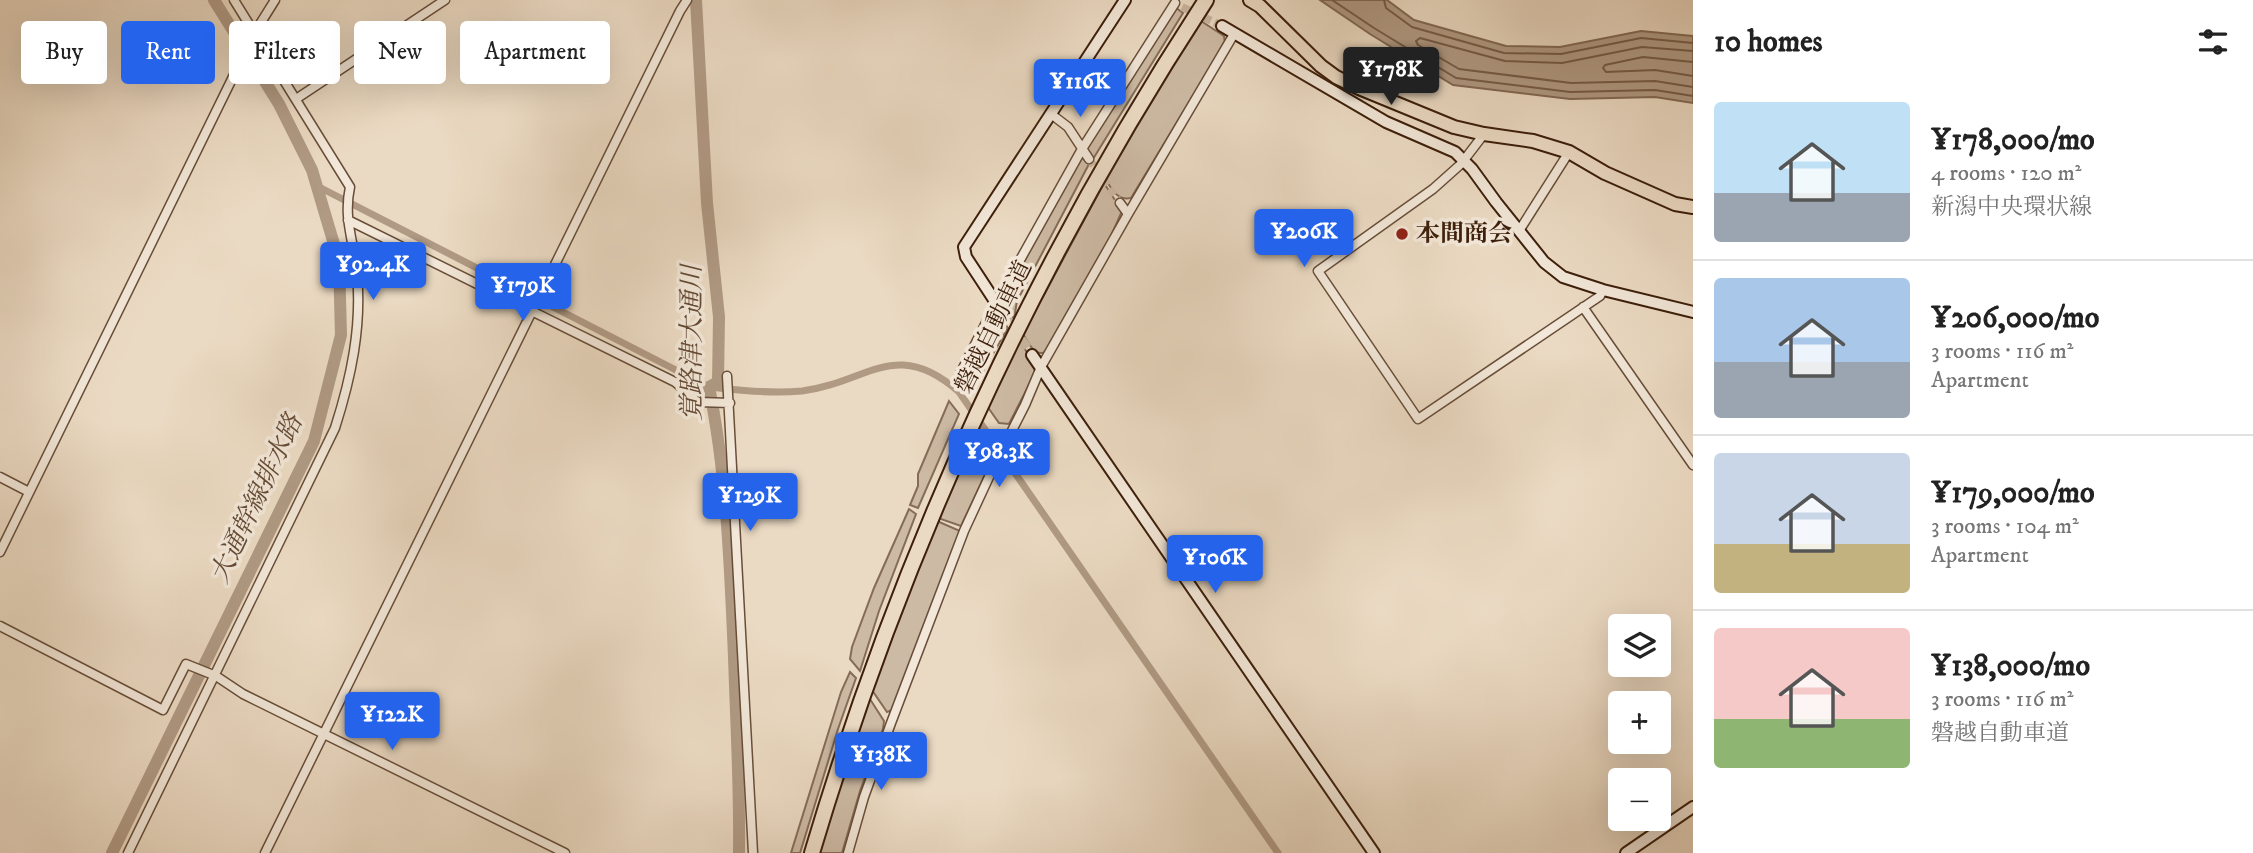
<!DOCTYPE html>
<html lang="en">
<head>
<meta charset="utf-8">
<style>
	:root { --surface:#fff; --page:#f2f2f2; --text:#222; --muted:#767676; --line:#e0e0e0; --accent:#2563eb }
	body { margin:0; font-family:"IM FELL DW Pica","Noto Serif JP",serif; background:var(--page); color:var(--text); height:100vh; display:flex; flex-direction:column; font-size:26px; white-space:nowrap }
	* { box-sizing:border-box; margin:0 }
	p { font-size:23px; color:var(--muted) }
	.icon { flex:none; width:38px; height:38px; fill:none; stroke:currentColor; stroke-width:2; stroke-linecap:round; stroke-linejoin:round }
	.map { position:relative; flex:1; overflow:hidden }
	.details { display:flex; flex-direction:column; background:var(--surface); width:560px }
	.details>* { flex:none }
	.guide { position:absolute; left:21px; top:21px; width:665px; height:63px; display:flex; gap:14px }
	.controls { position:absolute; left:1608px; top:614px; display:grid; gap:14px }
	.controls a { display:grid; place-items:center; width:63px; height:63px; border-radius:7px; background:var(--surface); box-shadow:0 7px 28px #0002; font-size:35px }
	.price { position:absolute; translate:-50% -60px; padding:0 16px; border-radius:7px; background:var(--accent); color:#fff; font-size:23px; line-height:46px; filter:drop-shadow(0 2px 4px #0008) }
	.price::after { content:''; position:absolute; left:50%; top:42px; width:21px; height:16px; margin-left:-10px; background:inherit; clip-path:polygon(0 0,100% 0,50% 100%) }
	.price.selected { background:#222; color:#fff }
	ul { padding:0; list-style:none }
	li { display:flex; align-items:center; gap:21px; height:175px; padding:0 21px }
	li+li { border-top:2px solid var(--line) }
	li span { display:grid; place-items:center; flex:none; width:196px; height:140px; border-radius:7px; color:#555 }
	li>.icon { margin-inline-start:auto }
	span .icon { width:84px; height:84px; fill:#fffc; stroke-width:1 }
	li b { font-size:30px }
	h2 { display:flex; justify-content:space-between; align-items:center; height:84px; padding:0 21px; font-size:30px }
	.chip { padding:0 24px; border-radius:7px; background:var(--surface); box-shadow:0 7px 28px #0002; font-size:24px; line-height:63px }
	.chip.selected { background:var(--accent); color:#fff }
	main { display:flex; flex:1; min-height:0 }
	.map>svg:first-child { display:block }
</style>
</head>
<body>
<main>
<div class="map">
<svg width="1693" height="853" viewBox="0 0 1693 853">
	<rect width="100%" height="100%" fill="#ebdac3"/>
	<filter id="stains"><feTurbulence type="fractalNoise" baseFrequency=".00286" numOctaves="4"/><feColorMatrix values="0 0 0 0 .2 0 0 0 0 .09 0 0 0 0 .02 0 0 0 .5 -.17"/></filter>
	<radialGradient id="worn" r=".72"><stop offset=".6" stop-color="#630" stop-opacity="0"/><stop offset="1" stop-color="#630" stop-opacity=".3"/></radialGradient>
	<path fill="#cdbaa4" stroke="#856c58" stroke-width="2" d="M1175,7l8,6 -90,146 -9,-12z
		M1201,21l23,15 1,7 -94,155c-14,3 -19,-9 -26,-19l48,-83z
		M1082,152l7,12 -72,137 -3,18 -11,-15 1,-4z
		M1104,183l18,28 -11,25 -65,116c-12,5 -17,-9 -23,-18z
		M996,311l12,17 -35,60 -12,-12z
		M1020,341l17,28 -28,55 -10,-1 -12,-17z
		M949,401l10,13 -41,94 -8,-3 8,-19v-12z
		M971,436l20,26 -30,64 -26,-9z
		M909,509l7,5 -37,97 -19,60 -10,-12 2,-12 22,-59z
		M937,521l23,10 -68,179 -5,2 -15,-22z
		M850,672l6,6 -18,51 -38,124h-9l50,-161z
		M868,696l16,25 -1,8 -23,62 -18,62h-25z"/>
	<path fill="#b09a84" stroke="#826954" stroke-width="2" d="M1320,0h67l27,20 92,26 54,1 81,-16 52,5v67l-38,-6 -85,2 -117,-14 -83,-51z"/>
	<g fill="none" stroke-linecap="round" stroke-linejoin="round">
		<path stroke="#765c48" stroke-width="2" d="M1332,0l42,28 82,50 114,14 85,-2 38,6
			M1384,0l2,8 26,19 92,26 57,1 80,-16 52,5
			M1693,51l-51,-4 -80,16 -57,-2 -85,-23 -4,3 2,4 41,24 112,14 84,-2 38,6
			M1693,62l-50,-5 -38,8 -2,3 3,4 49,-2 38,6"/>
		<path stroke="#b09a84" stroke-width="7" d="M317,186l392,201c31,3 62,7 93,4 65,-8 94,-55 157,1l319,461"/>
		<path stroke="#b09a84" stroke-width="12" d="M696,0l11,203 12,114 -1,65 -9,5c18,89 21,179 25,270 2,65 6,130 5,196
			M112,853l202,-412 27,-106 -2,-74 -27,-91 -33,-66 -65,-104"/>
		<path stroke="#c8b59e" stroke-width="8" stroke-dasharray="8 4" stroke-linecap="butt" d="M1182,7l40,19
			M1089,159l31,44"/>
		<path stroke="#c8b59e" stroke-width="10" stroke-dasharray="10 5" stroke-linecap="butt" d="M1004,315l28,40"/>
		<g stroke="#684e39" stroke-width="11">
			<path id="street" d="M296,99l149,-99
				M1051,114l17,13 21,32
				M1484,134l-23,30 -28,25 -115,82 100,148 182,-123 3,-6
				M1120,203l8,11
				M348,220l327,162 24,20 31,1
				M1519,231l50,-79
				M1583,307l110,158
				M727,376l26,477
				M959,376l37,-73 86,-154 93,-146
				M0,477l29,15
				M0,552l255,-520 20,-32
				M0,626l163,84 23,-46 30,12 27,18 322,159
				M128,853l207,-425c16,-50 27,-101 22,-155 -3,-31 -14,-54 -7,-86l-116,-187
				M265,853l415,-842 7,-11
				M848,853l16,-56 27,-74 73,-192 31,-67 30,-59 16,-38 87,-153 106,-180"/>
		</g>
		<g stroke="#3d1f0b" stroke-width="14">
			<path id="secondary" d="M1222,26l164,96 69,30 17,17 24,33 48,60 19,15 40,13 90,22
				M1004,315l-38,-58 -2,-10 161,-247
				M1032,355l342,498
				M1626,853l67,-46"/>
		</g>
		<g stroke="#3d1f0b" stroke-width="16">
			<path id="primary" d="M1250,0l10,6 61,60 15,11 23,11 95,39 30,7 49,7 36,11 36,21 70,31 18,3"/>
		</g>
		<g stroke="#3d1f0b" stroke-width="18">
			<path id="highway" d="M812,853c90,-303 221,-588 394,-853"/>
		</g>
		<use href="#street" stroke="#f2e7d8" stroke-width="8"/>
		<use href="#secondary" stroke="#f2e7d8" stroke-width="10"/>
		<use href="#primary" stroke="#ebdac3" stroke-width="12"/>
		<use href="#highway" stroke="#ebdac3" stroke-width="14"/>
	</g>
	<circle fill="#8f2418" stroke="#f2e7d8" stroke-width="2.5" cx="1402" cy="234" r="7"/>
	<g text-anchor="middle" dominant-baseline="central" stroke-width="7" stroke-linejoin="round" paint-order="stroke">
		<g font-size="24" font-weight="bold" fill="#3d1f0b" stroke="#f2e7d8" text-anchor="start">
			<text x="1416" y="234">本間商会</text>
		</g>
		<g font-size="24" fill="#3d1f0b" stroke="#f2e7d8">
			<text transform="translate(994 327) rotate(-64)">磐越自動車道</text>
		</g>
		<g font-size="26" font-style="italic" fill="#654a35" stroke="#f2e7d8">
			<text transform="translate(692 343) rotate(-90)">覚路津大通川</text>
			<text transform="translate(257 499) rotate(-65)">大通幹線排水路</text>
		</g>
	</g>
	<rect width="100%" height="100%" filter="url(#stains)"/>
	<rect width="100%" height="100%" fill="url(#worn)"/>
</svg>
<div class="controls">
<a><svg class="icon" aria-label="layers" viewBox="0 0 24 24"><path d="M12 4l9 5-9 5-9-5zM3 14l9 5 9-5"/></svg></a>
<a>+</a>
<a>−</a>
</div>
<b class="price selected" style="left:1391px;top:107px">¥178K</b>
<b class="price" style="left:1080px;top:119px">¥116K</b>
<b class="price" style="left:1304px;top:269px">¥206K</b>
<b class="price" style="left:373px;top:302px">¥92.4K</b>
<b class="price" style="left:523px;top:323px">¥179K</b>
<b class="price" style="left:999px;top:489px">¥98.3K</b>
<b class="price" style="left:750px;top:533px">¥129K</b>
<b class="price" style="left:1215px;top:595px">¥106K</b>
<b class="price" style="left:392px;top:752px">¥122K</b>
<b class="price" style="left:881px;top:792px">¥138K</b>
<div class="guide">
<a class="chip">Buy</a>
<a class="chip selected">Rent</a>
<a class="chip">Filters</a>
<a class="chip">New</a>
<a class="chip">Apartment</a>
</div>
</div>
<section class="details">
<h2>10 homes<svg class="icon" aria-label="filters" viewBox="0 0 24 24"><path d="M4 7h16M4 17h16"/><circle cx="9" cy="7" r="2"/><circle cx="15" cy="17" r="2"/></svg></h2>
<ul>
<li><span style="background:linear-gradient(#bfe0f5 65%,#9aa5b1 0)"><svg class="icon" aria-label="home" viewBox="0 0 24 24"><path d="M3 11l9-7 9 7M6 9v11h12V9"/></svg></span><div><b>¥178,000/mo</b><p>4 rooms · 120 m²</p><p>新潟中央環状線</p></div></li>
<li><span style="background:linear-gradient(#a9c7e8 60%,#9aa5b1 0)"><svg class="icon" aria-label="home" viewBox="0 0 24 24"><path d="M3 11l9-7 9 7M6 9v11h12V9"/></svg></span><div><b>¥206,000/mo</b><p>3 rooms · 116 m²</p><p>Apartment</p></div></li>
<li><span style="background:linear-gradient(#c9d6e8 65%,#c2b280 0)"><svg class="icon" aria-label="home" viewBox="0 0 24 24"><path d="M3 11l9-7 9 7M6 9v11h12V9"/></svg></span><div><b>¥179,000/mo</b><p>3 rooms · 104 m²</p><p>Apartment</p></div></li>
<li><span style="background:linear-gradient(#f6c9c9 65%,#8fb573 0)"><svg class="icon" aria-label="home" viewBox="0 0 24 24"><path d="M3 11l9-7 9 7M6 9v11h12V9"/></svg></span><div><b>¥138,000/mo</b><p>3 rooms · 116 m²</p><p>磐越自動車道</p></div></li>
</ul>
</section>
</main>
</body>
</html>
